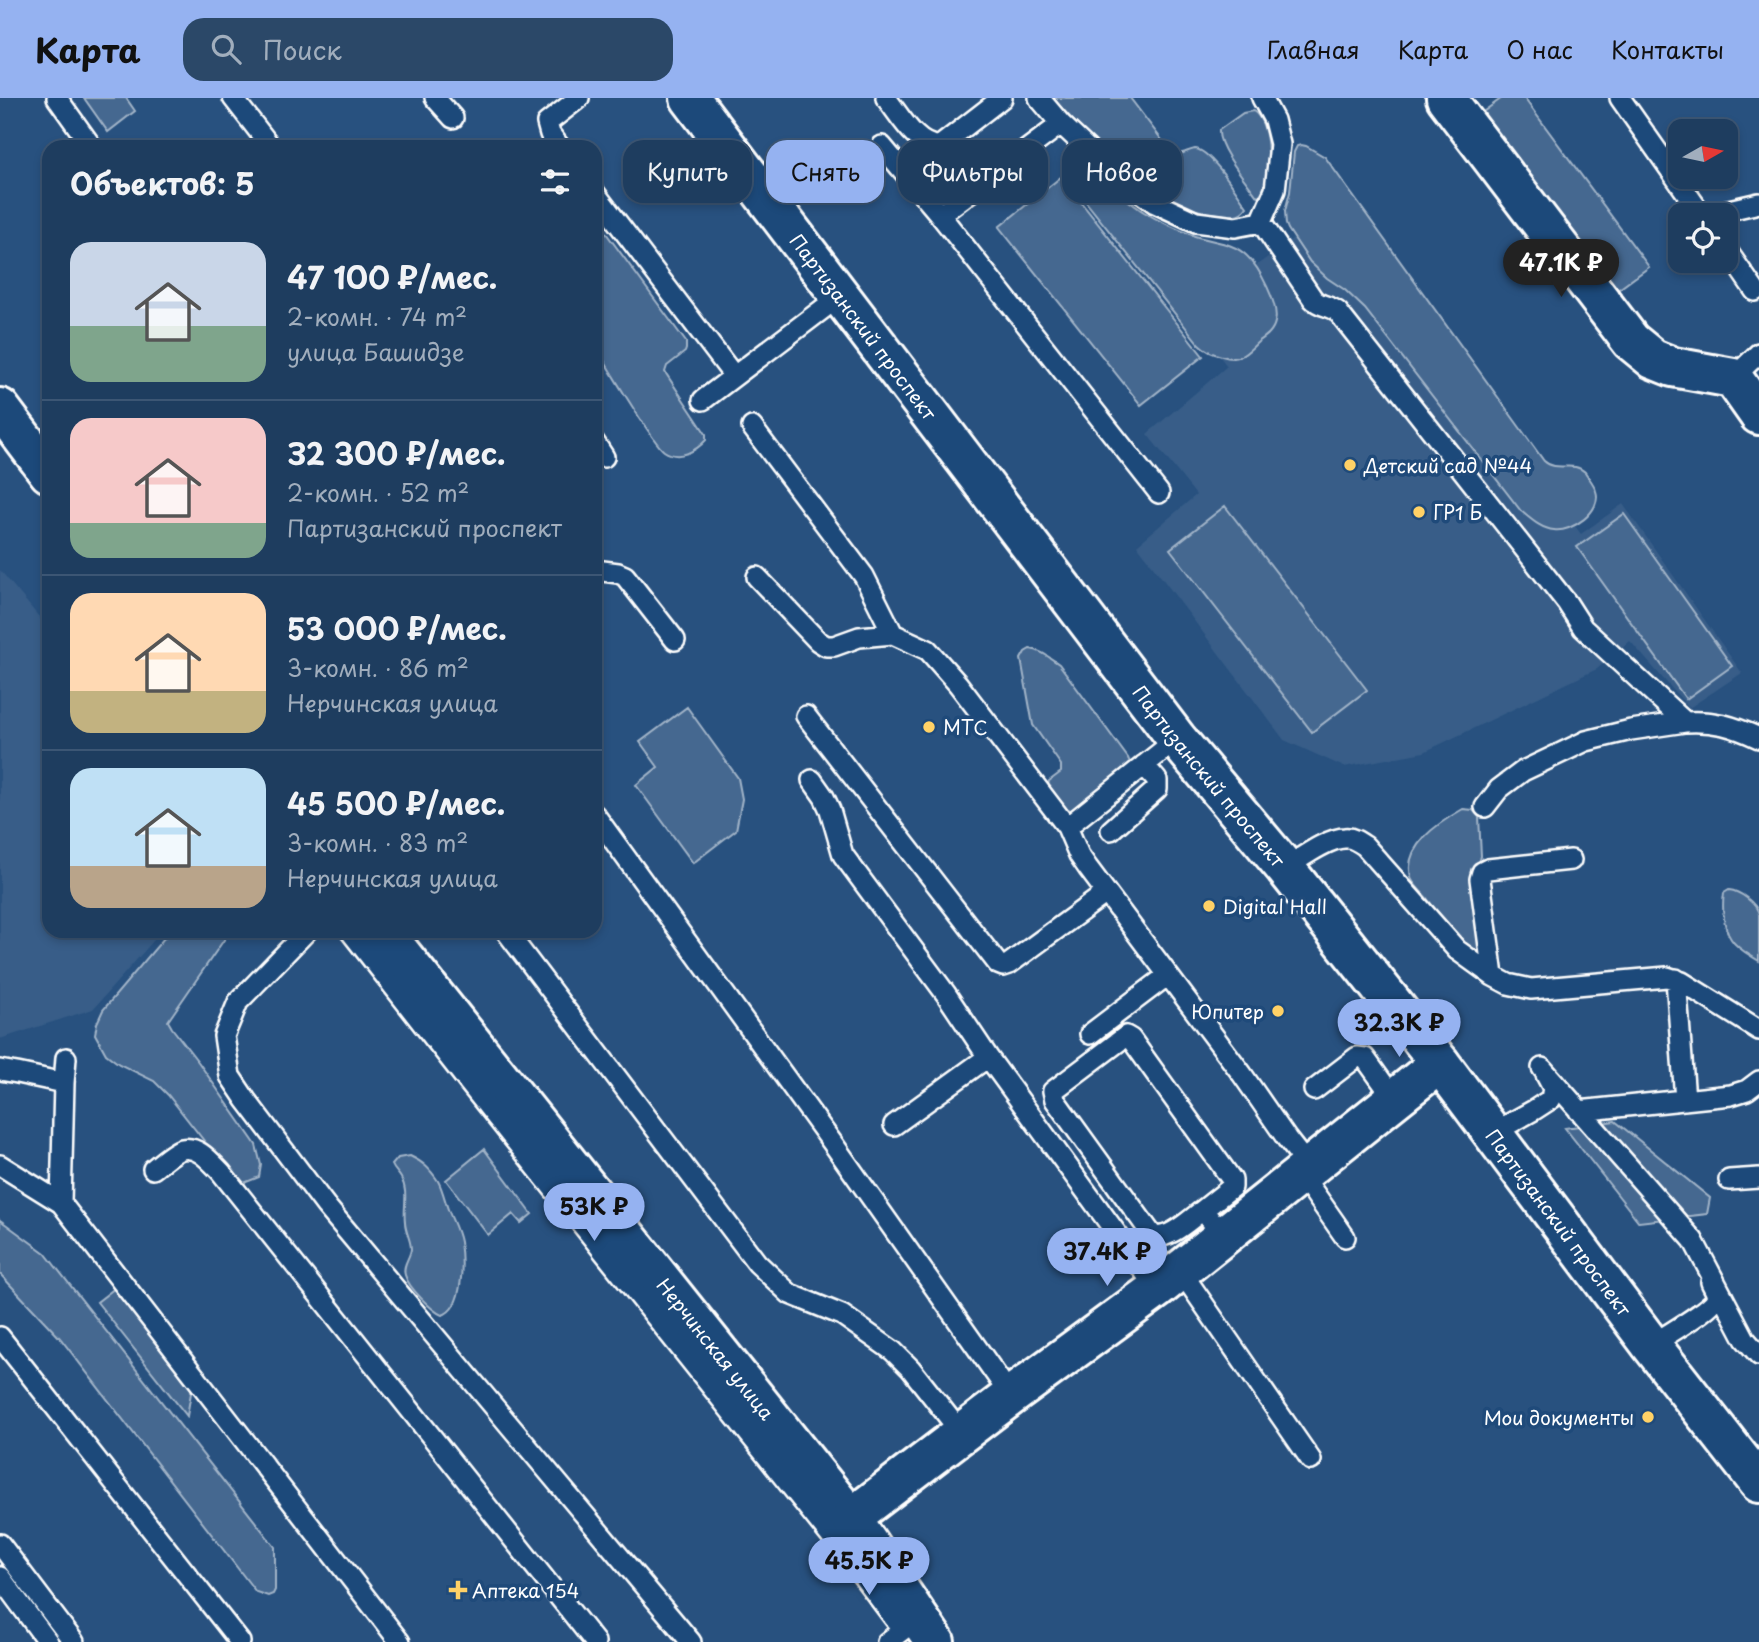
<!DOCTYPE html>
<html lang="ru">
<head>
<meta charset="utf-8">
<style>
	:root { --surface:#1e3d5f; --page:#2b4868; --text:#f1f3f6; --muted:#a1aebd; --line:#3c5674; --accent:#95b2f1 }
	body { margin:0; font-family:"Playpen Sans",sans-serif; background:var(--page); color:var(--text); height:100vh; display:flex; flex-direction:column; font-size:26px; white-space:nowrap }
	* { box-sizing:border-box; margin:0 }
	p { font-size:23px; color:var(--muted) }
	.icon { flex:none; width:38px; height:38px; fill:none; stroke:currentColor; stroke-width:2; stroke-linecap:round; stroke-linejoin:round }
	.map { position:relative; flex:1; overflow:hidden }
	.details { position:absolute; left:42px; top:42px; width:560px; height:798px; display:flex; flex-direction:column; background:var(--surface); border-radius:21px; box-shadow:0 4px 10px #0003,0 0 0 2px var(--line) }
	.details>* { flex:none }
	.top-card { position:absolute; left:623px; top:42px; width:665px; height:63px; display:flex; gap:14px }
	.needle { width:46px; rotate:81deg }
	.fabs { position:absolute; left:1668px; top:21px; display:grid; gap:14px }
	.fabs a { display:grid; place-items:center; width:70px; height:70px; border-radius:14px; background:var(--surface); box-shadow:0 4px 10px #0003,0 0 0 2px var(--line); font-size:35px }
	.price { position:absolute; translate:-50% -60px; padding:0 16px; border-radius:24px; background:var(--accent); color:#111; font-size:23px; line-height:46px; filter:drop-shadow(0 2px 4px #0008) }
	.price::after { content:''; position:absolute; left:50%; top:42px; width:21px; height:16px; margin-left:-10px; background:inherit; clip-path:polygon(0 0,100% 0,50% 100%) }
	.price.on { background:#222; color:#fff }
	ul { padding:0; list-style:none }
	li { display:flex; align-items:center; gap:21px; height:175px; padding:0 28px }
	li+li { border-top:2px solid var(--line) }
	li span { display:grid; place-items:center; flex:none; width:196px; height:140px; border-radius:21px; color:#555 }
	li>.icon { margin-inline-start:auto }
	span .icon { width:84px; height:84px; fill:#fffc; stroke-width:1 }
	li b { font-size:30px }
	h2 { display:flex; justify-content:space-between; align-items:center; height:84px; padding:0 28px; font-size:30px }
	.pill { padding:0 24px; border-radius:21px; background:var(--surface); box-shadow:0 4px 10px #0003,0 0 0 2px var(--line); font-size:24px; line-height:63px }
	.pill.on { background:var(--accent); color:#111 }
	header { display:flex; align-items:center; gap:42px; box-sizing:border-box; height:98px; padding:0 35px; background:var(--accent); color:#111 }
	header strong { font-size:33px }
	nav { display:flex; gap:38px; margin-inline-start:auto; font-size:24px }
	.search { width:490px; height:63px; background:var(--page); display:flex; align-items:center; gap:18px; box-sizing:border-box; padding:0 24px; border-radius:21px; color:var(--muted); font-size:26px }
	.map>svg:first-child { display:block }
</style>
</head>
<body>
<header>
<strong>Карта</strong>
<div class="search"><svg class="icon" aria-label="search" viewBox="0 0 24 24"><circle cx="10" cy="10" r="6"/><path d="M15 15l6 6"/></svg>Поиск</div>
<nav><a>Главная</a><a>Карта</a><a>О нас</a><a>Контакты</a></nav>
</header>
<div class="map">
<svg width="1759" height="1544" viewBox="0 0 1759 1544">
	<rect width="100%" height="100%" fill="#28517f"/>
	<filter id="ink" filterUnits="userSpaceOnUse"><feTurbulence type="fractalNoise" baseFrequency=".0143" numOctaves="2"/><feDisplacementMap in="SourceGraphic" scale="14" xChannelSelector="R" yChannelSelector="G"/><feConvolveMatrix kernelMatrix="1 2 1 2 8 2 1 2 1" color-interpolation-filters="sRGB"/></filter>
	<g filter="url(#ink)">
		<path fill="#375d88" d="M1334,110l247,326 42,-30 119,169 -53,35 -59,-67 -33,28 -173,83 -80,15 -60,-27 -147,-195 59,-50 -49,-61 80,-68 -39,-50z
			M0,472l49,59v302h113l-69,78 -93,30z"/>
		<path fill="#446890" stroke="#a2b4c8" stroke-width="2" d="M84,0h42l9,13 -27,21z
			M1053,0h77l38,50 11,6c5,-1 11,-4 16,-5 15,0 44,47 52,58 -8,11 -18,9 -29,7 -21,-3 -44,-9 -61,-21 -37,-25 -76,-62 -104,-95z
			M1502,0h22l125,169 -41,30 -132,-180z
			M1253,13c19,11 19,71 6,85l-3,-1c-10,-14 -39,-48 -37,-65l24,-17z
			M1301,47l5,1 19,11 219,304c13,12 29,-1 41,11 3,5 10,13 11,19 7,20 -25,42 -42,39 -13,-1 -23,-11 -33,-19l-156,-202 -20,-19 -18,-12 -17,-16 -22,-33 -2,-5 -1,-13 5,-19 4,-40 3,-6z
			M1073,69c21,3 52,33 71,45 15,9 32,17 48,23 18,7 40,6 55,21 12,11 33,50 28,66 -2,10 -10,15 -17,20 -13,12 -18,20 -36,14 -10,-2 -16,-5 -23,-12l-128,-161c-3,-6 -4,-11 2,-16z
			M1061,79l142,179 -62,49 -142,-178z
			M595,120l91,124v7l-1,3 -18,14 -2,6 41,62v6c-10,11 -27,21 -42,11 -9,-6 -67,-99 -69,-109 -2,-12 0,-26 0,-38 0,-28 0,-57 0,-86z
			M1225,408l142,184 -55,42 -142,-183z
			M1624,416l108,152 -46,33 -109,-152z
			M1030,551c11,1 20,9 29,15l69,94 3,7 -61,49 -5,-3 -18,-21 2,-9 12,-9v-7l-28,-40 -12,-66 4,-7z
			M687,609l51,71 4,21 -6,31 -43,33 -57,-78 22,-18 -18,-25z
			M1463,711l10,1 6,7 2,39 -4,15 4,79 -6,1 -12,-6c-12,-16 -25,-32 -37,-48 -4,-5 -11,-11 -14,-17 -12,-33 28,-58 51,-71z
			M1729,792c11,1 27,13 30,24 0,9 0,36 0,47 -9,-6 -22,-12 -28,-22 -8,-12 -9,-32 -7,-46z
			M170,833h60l-62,90 4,7 27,35 57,82 5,20 -2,12 -15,6 -10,-4 -66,-84 -14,-14 -35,-17 -13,-10 -11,-20 2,-11 6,-13z
			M1615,1023l95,77 -3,16 -68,8 -74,-94z
			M484,1051l48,65 -11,9 -8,-9 -25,21 -42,-55z
			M410,1058c13,6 20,13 28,25 5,9 7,21 11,31 4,10 9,19 11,30 3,19 4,67 -18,73 -10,-4 -34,-28 -37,-40 -3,-10 5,-17 6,-26 0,-9 -6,-18 -6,-27 -2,-14 4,-30 -4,-44 -3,-5 -7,-8 -9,-13l6,-7z
			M0,1122l45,33 230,294v43l-2,4 -5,2 -12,-4 -196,-254 -60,-64z
			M115,1190l77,99 -5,29 -90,-114z"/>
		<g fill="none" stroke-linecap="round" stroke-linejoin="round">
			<g stroke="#fff" stroke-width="24">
				<path id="service" d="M57,0l35,49
					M233,0l38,49
					M435,0l18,20
					M886,0c13,16 31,50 54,48l62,-48
					M1620,0l82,117
					M1061,26l51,48 43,31 41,19 39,5 26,-5 52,77c7,8 17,6 25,13l229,291 16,25 102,94c29,-2 48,4 74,16
					M882,48l58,69 121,-91 -22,-26
					M560,49l-10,-13 -3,-11 32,-25
					M595,95l139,183
					M940,117l219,278
					M1714,117l6,-3 39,-9
					M1261,124l14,-32 5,-46 -6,-24 -12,-22
					M1726,151l29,42
					M1733,280l26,-25
					M703,302l137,-104
					M752,329l112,149 29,58
					M595,345l9,14
					M595,472l23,3 7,3 50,64
					M757,479l61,64 8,5h8l25,-9 34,-3 35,16 30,34 109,143 12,28 9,13 154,206 45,65 22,28
					M806,618l192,248 5,2 6,-2 97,-71
					M812,682l12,17 6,13 13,45 103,139 42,63 169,232
					M1485,709l14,-18 24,-18 63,-30 45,-11 54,-8
					M595,717l239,330 177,251
					M1067,729l110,-88
					M1111,732l46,-41v-9l-13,-15
					M1285,770c15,-9 42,-30 60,-30 7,-1 14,4 20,8l92,104 36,26 15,8 23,5 136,-12 15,5 77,48
					M307,833l-69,71 -14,34 6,40 16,24 80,106 365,436
					M350,833l119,152 395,495 39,52
					M506,833l251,332 33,31 52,21 51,36 18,18 51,65
					M1493,878l-13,-97 2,-7 6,-3 83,-9
					M1676,881l9,121
					M1090,936l78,-59
					M1542,970l151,172 52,99 14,16
					M0,972l17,3 47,10
					M1314,992l43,-33 8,1 30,42
					M1579,1013l152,-16 16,-5 12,-9
					M894,1027l94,-68
					M1493,1035l41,-23 17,-11 2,-11 -7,-13
					M0,1067l61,38 3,-120 2,-25
					M153,1071c7,-5 21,-18 29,-20 16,-4 29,13 39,23l374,470
					M1301,1076l44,63
					M1729,1082l30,-2
					M61,1105l339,439
					M1203,1112l29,-23v-7l-101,-141 -5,-3 -73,55 2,9 98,136c17,4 37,-17 50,-26l19,25
					M1180,1172l131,190
					M0,1239l240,305
					M1651,1247c11,-7 62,-37 65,-47 2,-4 -3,-11 -5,-16
					M0,1446l74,98
					M0,1479l48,65
					M887,1544l16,-12 8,-9"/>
			</g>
			<g stroke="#fff" stroke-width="44">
				<path id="minor" d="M1446,0l185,243 22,18 20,8 60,11 26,37"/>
			</g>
			<g stroke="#fff" stroke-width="44">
				<g id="tertiary">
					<path d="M0,310l49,65"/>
					<path id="s1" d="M383,833l468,587 84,124"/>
					<path d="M851,1420l160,-122 146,-107 283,-226"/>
				</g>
			</g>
			<g stroke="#fff" stroke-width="44">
				<g id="primary">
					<path id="s2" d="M690,0l487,641 108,129 155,195 211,282 108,138"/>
				</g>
			</g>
			<use href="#service" stroke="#1f4a7a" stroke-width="19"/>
			<use href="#minor" stroke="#1f4a7a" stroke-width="38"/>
			<use href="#tertiary" stroke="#1f4a7a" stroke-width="38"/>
			<use href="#primary" stroke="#1f4a7a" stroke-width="38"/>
		</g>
	</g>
	<g fill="#ffd166" stroke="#1f4a7a" stroke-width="2.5">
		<circle cx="1350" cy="367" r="7"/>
		<circle cx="1419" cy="414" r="7"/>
		<circle cx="929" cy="629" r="7"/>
		<circle cx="1209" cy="808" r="7"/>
		<circle cx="1278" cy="913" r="7"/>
		<circle cx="1648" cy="1319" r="7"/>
		<path d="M454.5 1481.5h7v7h7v7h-7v7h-7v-7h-7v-7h7z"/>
	</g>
	<g text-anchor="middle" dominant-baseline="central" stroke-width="7" stroke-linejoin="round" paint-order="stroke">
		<g font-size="19" fill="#fff" stroke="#1f4a7a">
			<text stroke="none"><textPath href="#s2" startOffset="287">Партизанский проспект</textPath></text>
			<text stroke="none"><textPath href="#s2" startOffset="854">Партизанский проспект</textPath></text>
			<text stroke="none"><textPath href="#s2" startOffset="1421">Партизанский проспект</textPath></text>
			<text stroke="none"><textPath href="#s1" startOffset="534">Нерчинская улица</textPath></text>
		</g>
		<g font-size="19" fill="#fff" stroke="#1f4a7a" text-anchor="start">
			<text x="1364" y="367">Детский сад №44</text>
			<text x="1433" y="414">ГР1 Б</text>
			<text x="943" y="629">МТС</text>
			<text x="1223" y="808">Digital Hall</text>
			<text x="1264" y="913" text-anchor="end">Юпитер</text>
			<text x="1634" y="1319" text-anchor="end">Мои документы</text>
			<text x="472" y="1492">Аптека 154</text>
		</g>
	</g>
</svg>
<div class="fabs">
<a><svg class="needle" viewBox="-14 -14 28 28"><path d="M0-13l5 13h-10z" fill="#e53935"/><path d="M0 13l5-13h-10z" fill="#a1aebd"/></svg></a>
<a><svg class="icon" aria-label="locate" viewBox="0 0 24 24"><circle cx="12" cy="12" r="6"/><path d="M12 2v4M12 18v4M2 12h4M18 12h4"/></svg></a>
</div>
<b class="price on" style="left:1561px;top:201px">47.1K ₽</b>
<b class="price" style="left:1399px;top:961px">32.3K ₽</b>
<b class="price" style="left:594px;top:1145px">53K ₽</b>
<b class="price" style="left:1107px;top:1190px">37.4K ₽</b>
<b class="price" style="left:869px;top:1499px">45.5K ₽</b>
<div class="top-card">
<a class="pill">Купить</a>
<a class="pill on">Снять</a>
<a class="pill">Фильтры</a>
<a class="pill">Новое</a>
</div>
<section class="details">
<h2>Объектов: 5<svg class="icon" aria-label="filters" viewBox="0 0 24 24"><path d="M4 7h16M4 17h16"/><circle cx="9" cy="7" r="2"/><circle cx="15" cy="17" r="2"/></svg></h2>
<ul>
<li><span style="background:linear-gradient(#c9d6e8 60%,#7fa58c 0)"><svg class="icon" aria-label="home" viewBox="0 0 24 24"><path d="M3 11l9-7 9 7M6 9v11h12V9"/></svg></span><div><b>47 100 ₽/мес.</b><p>2-комн. · 74 m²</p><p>улица Башидзе</p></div></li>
<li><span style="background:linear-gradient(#f6c9c9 75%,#7fa58c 0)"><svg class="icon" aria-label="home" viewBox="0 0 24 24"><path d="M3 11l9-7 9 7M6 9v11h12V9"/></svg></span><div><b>32 300 ₽/мес.</b><p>2-комн. · 52 m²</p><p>Партизанский проспект</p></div></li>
<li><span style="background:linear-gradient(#ffd9b3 70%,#c2b280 0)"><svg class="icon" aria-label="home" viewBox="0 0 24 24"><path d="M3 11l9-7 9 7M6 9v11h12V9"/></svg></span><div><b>53 000 ₽/мес.</b><p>3-комн. · 86 m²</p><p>Нерчинская улица</p></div></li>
<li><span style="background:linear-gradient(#bfe0f5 70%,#b9a48a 0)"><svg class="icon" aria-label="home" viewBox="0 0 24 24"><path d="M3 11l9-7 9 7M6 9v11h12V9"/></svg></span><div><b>45 500 ₽/мес.</b><p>3-комн. · 83 m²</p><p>Нерчинская улица</p></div></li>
</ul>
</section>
</div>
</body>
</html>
